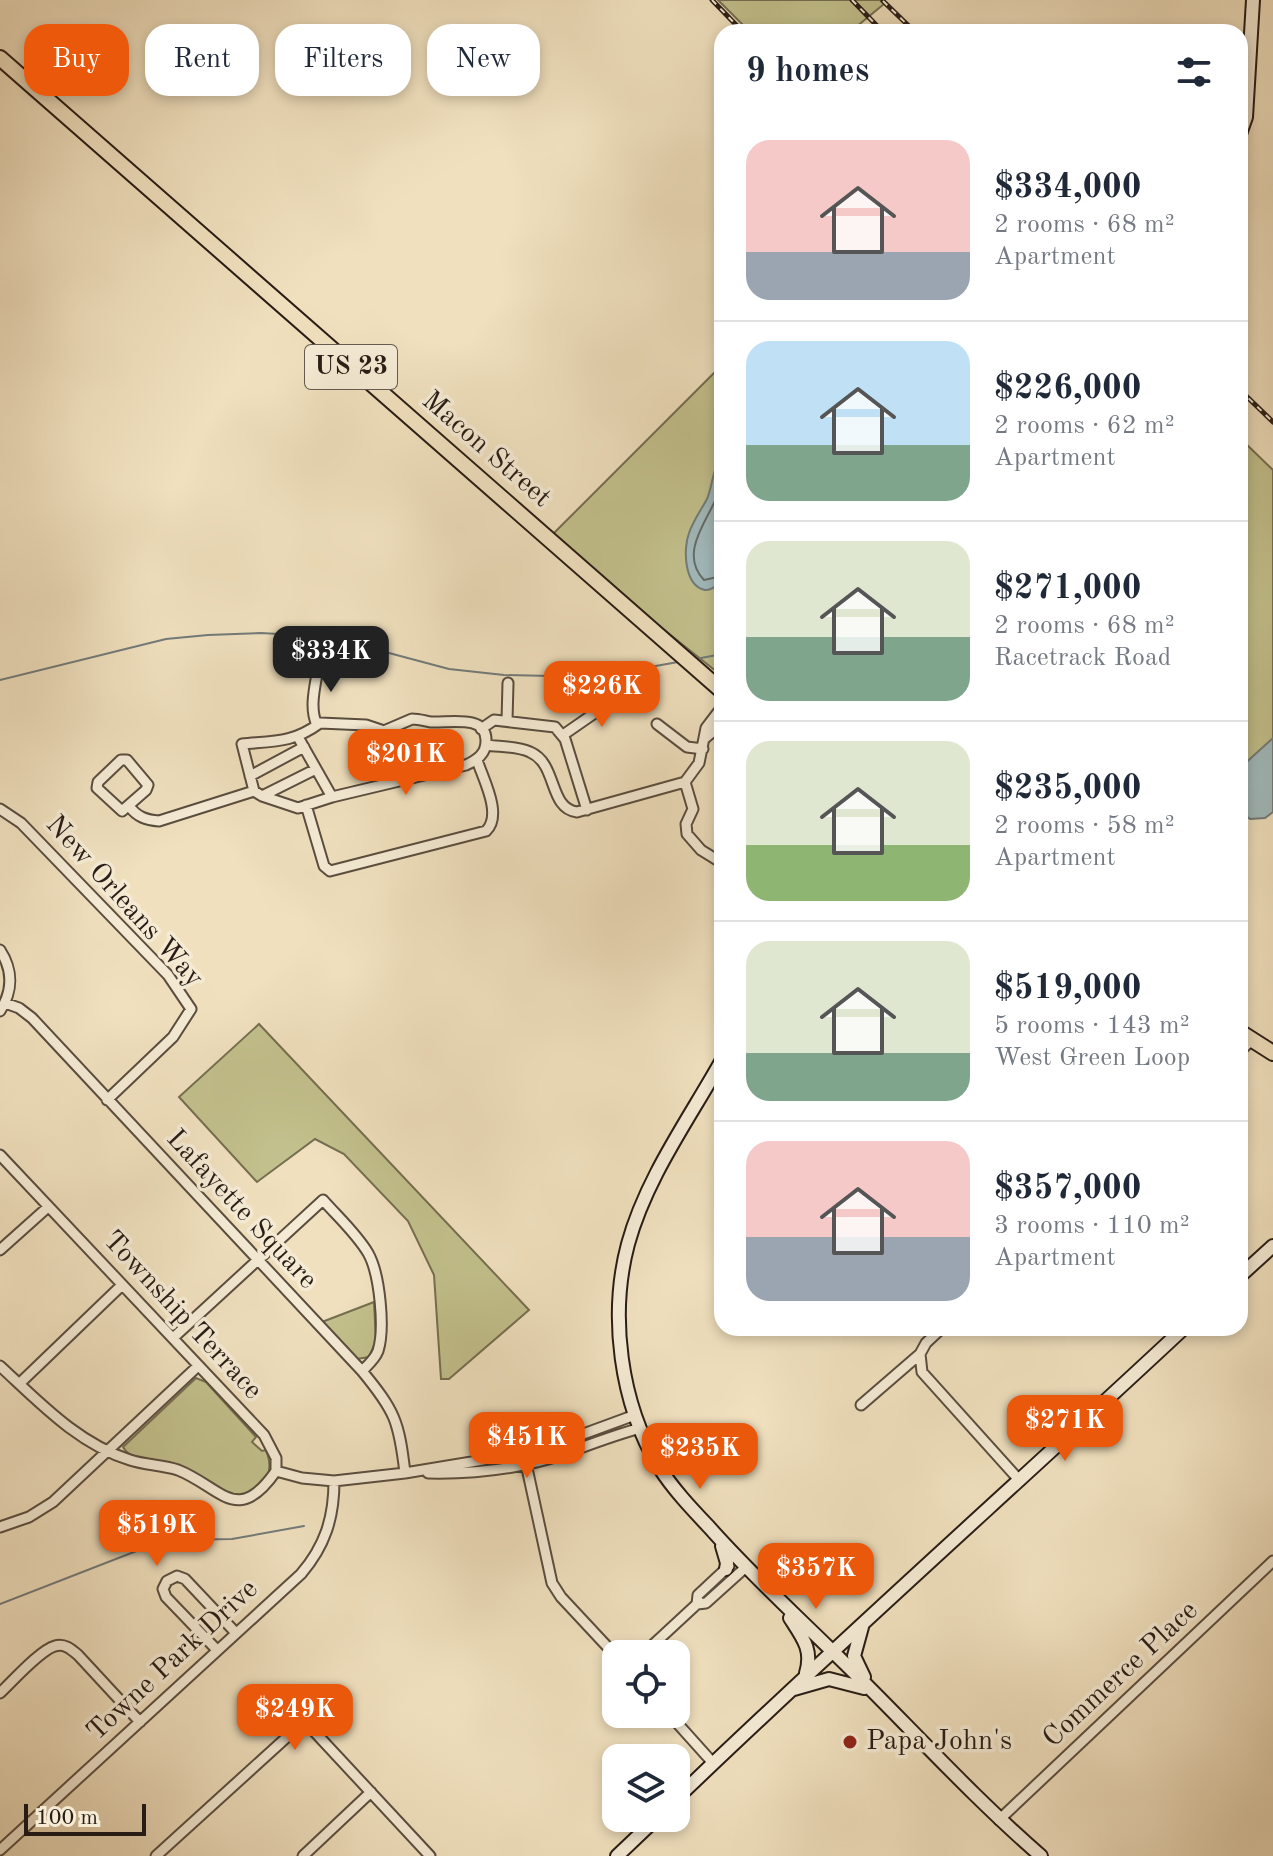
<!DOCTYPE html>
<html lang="en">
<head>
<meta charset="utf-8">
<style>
	:root { --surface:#fff; --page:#f2f2f3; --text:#1f2937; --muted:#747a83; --line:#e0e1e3; --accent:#ea580c }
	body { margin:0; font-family:"Old Standard TT",serif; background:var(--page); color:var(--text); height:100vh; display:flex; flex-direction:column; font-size:30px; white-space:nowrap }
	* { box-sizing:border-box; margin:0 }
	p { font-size:26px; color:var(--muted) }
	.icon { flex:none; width:44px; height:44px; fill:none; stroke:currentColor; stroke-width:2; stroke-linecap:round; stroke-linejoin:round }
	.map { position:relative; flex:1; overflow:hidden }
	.drawer { position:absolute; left:714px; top:24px; width:534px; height:1312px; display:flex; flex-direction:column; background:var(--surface); border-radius:24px; box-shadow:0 4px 12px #0003 }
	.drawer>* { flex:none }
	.guide { position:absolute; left:24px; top:24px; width:570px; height:72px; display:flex; gap:16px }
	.tools { position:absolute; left:602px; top:1640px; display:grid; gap:16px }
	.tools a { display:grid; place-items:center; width:88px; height:88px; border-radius:16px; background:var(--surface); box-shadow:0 4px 12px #0003; font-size:40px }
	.scale { position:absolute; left:24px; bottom:20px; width:122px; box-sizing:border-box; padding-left:8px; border:4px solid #281c15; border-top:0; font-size:22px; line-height:28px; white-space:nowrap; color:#281c15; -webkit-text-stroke:6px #f5ebd5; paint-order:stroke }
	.price { position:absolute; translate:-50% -68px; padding:0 18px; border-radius:16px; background:var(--accent); color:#fff; font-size:26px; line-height:52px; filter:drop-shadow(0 2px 4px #0008) }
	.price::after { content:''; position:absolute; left:50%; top:48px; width:24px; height:18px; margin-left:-12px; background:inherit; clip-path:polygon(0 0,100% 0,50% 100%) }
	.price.active { background:#222; color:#fff }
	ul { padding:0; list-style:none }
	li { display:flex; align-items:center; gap:24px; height:200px; padding:0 32px }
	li+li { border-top:2px solid var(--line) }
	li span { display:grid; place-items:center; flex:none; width:224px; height:160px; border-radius:24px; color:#555 }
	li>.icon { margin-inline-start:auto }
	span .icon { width:96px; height:96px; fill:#fffc; stroke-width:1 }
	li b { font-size:34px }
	h2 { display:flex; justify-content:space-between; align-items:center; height:96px; padding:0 32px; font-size:34px }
	.pill { padding:0 28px; border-radius:24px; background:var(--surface); box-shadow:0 4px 12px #0003; font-size:28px; line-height:72px }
	.pill.active { background:var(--accent); color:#fff }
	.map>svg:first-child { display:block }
</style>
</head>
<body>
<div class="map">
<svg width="1273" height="1856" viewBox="0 0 1273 1856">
	<rect width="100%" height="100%" fill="#f0e0be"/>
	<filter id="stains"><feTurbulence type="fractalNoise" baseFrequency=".0025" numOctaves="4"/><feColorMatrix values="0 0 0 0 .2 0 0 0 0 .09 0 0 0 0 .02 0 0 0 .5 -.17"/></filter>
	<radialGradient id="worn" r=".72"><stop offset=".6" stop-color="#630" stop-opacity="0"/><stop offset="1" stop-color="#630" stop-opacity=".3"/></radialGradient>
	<path fill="#c2c08c" stroke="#756e50" stroke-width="2" d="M718,0h162l4,4 -34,28h-100z
		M722,365v311l-74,-59 -103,-75z
		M1240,438l33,32v330l-33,-24z
		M259,1024l270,286 -80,69h-8l-7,-104 -26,-54 -64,-67 -29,-15 -58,43 -78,-85z
		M374,1302l2,39 -7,16 -12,2 -35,-37z
		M196,1378l10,4 50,55 -4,5 10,9 4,-1c9,24 0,30 -18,45 -26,3 -42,-17 -65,-27 -17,-7 -51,-4 -60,-21z"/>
	<path fill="#a1babd" stroke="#717b7a" stroke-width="2" d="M722,457v126c-6,2 -11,8 -17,7 -21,-4 -22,-41 -16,-57 4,-12 12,-23 18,-34 6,-14 5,-30 15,-42z
		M1273,738v74l-8,6 -15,1 -10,-8v-43z"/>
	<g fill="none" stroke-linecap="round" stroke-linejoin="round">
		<path stroke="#646b69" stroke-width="2" d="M722,475c-2,8 -4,18 -7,26 -11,24 -35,54 -11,79l18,-4"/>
		<path stroke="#717b7a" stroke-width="2" d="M696,659l26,-5
			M0,680l166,-41 42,-4 53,-2 68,4 120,32 55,6 90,2 84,-15
			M0,1604l139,-54 40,-10 53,-1 72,-13"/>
		<g stroke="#5a4d3f" stroke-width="13">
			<path id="street" d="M412,719c7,0 13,2 19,3 18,1 56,-8 55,19 0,13 -9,19 -20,24l-134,32 -34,11 -36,-12 -8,-5 -12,-47c32,-3 51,-1 78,-21l46,2 18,6z
				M507,721l1,-38
				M657,724l30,23 16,2
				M317,725c-8,-17 -2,-38 1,-57
				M481,729l13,-9 61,7 10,12 22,71
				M563,735l39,-27 31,-7
				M298,737l34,60
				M704,739l18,-15
				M486,745c14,2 31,1 44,7 28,12 18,56 47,60l108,-30 14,-19 7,-35 16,-21
				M121,760h6l21,25 -2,5 -24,21 -25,-23 1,-6z
				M250,776l54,-29
				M685,782l8,27 -7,15 1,10 14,16 21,13
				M262,796l54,-27
				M306,805l18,61 6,5 156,-40c17,-16 -3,-52 -9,-71
				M129,806c8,11 17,14 30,15l95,-30
				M0,809l21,14 147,152 23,34 -18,28 -66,63
				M0,950c13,20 13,41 0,61
				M5,1003l14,5 13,10 330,353c33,40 37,50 43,102
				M1240,1051l12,-11
				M0,1155l264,280 12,23v13l26,7 32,3 71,-8 132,-22 98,-36
				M0,1250l48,-43
				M173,1338l150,-138c15,17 33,33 45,53 12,21 17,76 10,98 -3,8 -10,14 -16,20
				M920,1354l2,18 98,109
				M0,1366c38,35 78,78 130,94 15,5 33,5 48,10 43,17 59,57 98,1
				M19,1384l103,-99
				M861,1405l59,-51 6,-11 16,-15
				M525,1459l27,124 9,14 55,59
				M428,1473c45,1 92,-4 136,-19 25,-9 50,-19 77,-26
				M0,1527l29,-10 24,-15 145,-136
				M697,1604l9,-1 40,-36
				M217,1650l-51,-53 -3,-8 4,-8 10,-5 8,3 51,54
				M643,1654l54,-50 1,-9 31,-29
				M0,1693c12,-11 40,-43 55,-47 9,-3 16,3 23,9l62,67
				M669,1714l44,49
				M999,1820l274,-259
				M0,1850l301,-276c24,-28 33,-56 33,-93
				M156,1856l131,-119 12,-8 12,-1 119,128
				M303,1856l68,-64"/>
		</g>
		<g stroke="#281c15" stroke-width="16">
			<path id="secondary" d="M1240,134l6,-17 7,-117
				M722,1060c-33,59 -76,118 -94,184 -19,71 -8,159 31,223 14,22 32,41 50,60 38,43 79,81 120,121 71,68 137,143 212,208
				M1240,1276l33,-30
				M722,1546l5,17 -1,6
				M790,1618c13,20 23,32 16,55
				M862,1627l-8,29 10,21
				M794,1689l35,-10 35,9
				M676,1799c166,-160 339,-313 508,-471
				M617,1856l40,-38"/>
		</g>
		<g stroke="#281c15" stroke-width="18">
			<path id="primary" d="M0,58l722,633
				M1240,1032l33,21"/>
		</g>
		<use href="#street" stroke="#f5ebd5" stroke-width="9"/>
		<use href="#secondary" stroke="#f5ebd5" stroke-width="12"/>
		<use href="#primary" stroke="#f0e0be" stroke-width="14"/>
		<g stroke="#281c15" stroke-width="5">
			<path id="rail" d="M712,0l31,32
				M852,0l31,32
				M883,1l32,31
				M1240,390l33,32"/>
		</g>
		<use href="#rail" stroke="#f5ebd5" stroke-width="2" stroke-dasharray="6" stroke-linecap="butt"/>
	</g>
	<circle fill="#8f2418" stroke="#f5ebd5" stroke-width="3" cx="850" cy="1742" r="8"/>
	<g text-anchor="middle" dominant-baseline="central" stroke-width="7" stroke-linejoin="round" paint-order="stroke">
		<rect fill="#f5ebd5" stroke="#665a4f" stroke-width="2" x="305" y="345" width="92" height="44" rx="6"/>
		<g font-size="26" font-weight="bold" fill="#281c15">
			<text x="351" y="367">US 23</text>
		</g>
		<g font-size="28" fill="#281c15" stroke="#f5ebd5">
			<text transform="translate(486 450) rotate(41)">Macon Street</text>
			<text transform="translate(124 902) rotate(48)">New Orleans Way</text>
			<text transform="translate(241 1210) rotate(47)">Lafayette Square</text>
			<text transform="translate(182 1316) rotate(47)">Township Terrace</text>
			<text transform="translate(173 1661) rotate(-43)">Towne Park Drive</text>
			<text transform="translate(1121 1675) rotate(-43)">Commerce Place</text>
		</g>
		<g font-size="28" fill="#281c15" stroke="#f5ebd5" text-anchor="start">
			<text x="866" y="1742">Papa John's</text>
		</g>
	</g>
	<rect width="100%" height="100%" filter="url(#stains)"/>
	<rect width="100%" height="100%" fill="url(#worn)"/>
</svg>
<div class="tools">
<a><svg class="icon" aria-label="locate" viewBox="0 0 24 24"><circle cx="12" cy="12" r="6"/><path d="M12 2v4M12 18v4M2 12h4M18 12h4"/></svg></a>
<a><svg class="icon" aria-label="layers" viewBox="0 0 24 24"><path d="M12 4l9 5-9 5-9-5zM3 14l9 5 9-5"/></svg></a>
</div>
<div class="scale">100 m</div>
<b class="price active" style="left:331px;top:694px">$334K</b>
<b class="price" style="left:602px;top:729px">$226K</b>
<b class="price" style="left:406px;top:797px">$201K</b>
<b class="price" style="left:1065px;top:1463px">$271K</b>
<b class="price" style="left:527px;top:1480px">$451K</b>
<b class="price" style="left:700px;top:1491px">$235K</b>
<b class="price" style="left:157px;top:1568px">$519K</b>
<b class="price" style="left:816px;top:1611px">$357K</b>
<b class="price" style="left:295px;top:1752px">$249K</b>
<div class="guide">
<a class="pill active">Buy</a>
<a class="pill">Rent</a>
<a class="pill">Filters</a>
<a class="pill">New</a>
</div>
<section class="drawer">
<h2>9 homes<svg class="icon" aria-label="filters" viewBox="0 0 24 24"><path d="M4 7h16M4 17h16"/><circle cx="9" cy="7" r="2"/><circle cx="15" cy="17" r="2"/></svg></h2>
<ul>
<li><span style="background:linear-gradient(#f6c9c9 70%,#9aa5b1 0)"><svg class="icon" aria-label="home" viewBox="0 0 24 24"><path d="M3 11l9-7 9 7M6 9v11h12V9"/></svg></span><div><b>$334,000</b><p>2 rooms · 68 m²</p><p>Apartment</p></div></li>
<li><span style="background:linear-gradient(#bfe0f5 65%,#7fa58c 0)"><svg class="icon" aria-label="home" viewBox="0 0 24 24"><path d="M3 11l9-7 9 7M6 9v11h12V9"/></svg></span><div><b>$226,000</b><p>2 rooms · 62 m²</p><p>Apartment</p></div></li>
<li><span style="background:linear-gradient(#dfe7d0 60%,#7fa58c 0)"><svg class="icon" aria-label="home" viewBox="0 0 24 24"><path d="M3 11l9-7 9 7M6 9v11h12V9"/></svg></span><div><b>$271,000</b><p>2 rooms · 68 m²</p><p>Racetrack Road</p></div></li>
<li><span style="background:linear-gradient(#dfe7d0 65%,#8fb573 0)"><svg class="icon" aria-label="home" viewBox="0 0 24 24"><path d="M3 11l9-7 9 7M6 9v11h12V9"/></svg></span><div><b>$235,000</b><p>2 rooms · 58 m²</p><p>Apartment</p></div></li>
<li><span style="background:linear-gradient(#dfe7d0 70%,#7fa58c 0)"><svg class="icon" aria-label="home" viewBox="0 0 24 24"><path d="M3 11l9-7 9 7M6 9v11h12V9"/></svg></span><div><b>$519,000</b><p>5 rooms · 143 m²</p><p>West Green Loop</p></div></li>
<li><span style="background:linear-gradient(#f6c9c9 60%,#9aa5b1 0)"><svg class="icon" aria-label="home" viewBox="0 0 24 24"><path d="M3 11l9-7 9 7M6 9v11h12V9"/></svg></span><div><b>$357,000</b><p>3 rooms · 110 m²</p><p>Apartment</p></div></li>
</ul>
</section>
</div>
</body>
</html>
